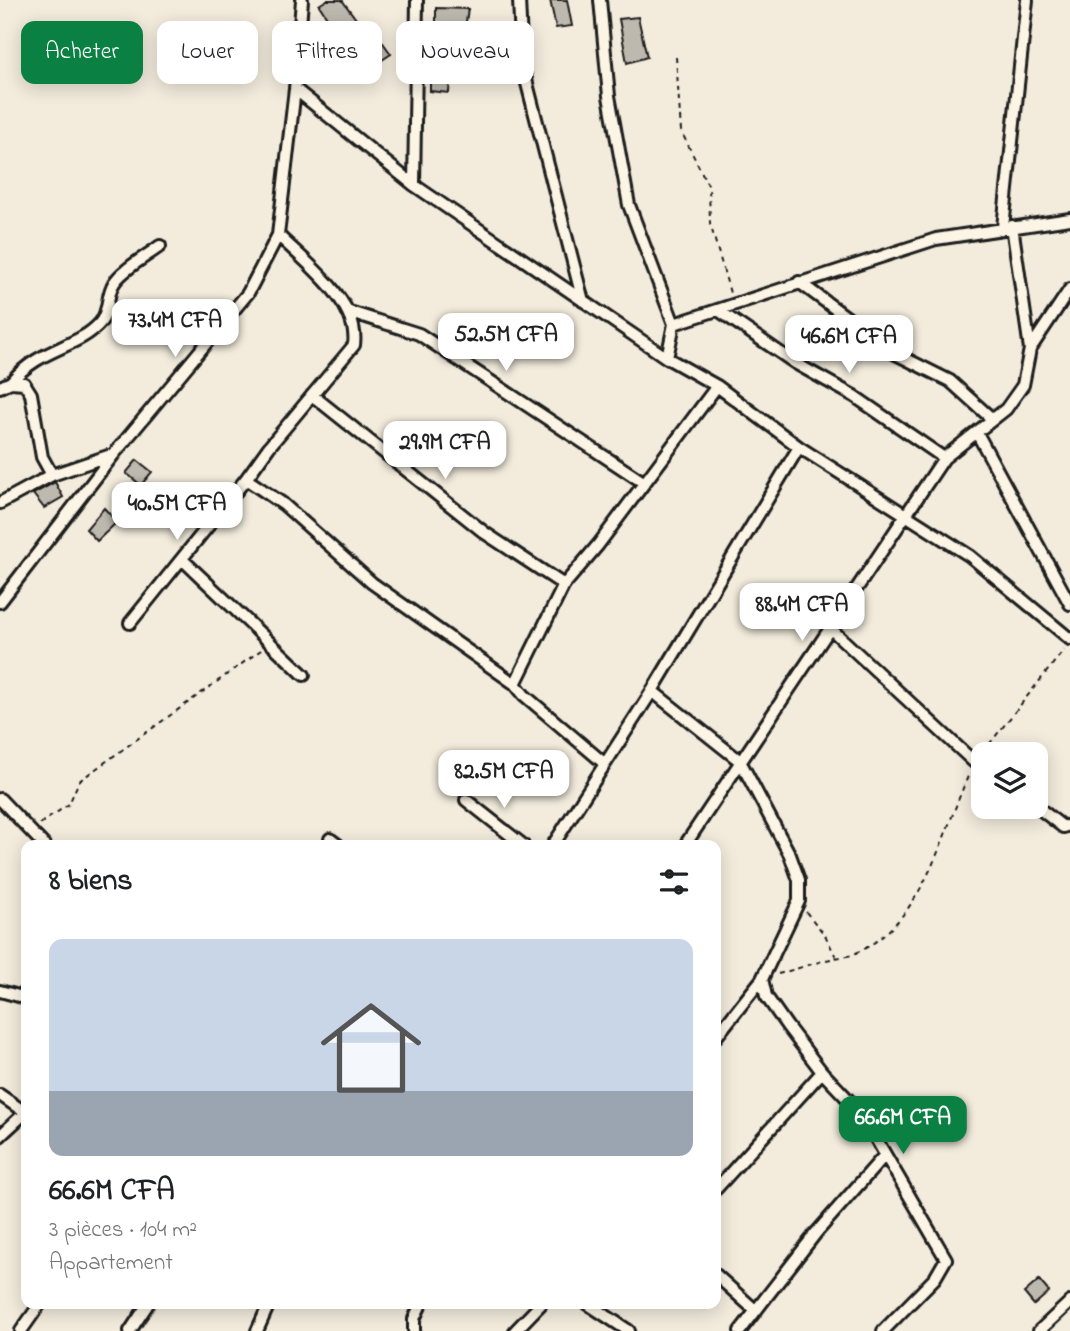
<!DOCTYPE html>
<html lang="fr">
<head>
<meta charset="utf-8">
<style>
	:root { --surface:#fff; --page:#f2f2f2; --text:#202124; --muted:#757577; --line:#e0e0e0; --accent:#0b8043 }
	body { margin:0; font-family:"Indie Flower",sans-serif; background:var(--page); color:var(--text); height:100vh; display:flex; flex-direction:column; font-size:26px; white-space:nowrap }
	* { box-sizing:border-box; margin:0 }
	p { font-size:23px; color:var(--muted) }
	.icon { flex:none; width:38px; height:38px; fill:none; stroke:currentColor; stroke-width:2; stroke-linecap:round; stroke-linejoin:round }
	.map { position:relative; flex:1; overflow:hidden }
	.panel { position:absolute; left:21px; top:840px; width:700px; height:469px; display:flex; flex-direction:column; background:var(--surface); border-radius:14px; box-shadow:0 4px 18px #0003 }
	.panel>* { flex:none }
	.guide { position:absolute; left:21px; top:21px; width:700px; height:63px; display:flex; gap:14px }
	.tools { position:absolute; left:971px; top:742px; display:grid; gap:14px }
	.tools a { display:grid; place-items:center; width:77px; height:77px; border-radius:14px; background:var(--surface); box-shadow:0 4px 18px #0003; font-size:35px }
	.price { position:absolute; translate:-50% -60px; padding:0 16px; border-radius:14px; background:#fff; color:#222; font-size:23px; line-height:46px; filter:drop-shadow(0 2px 4px #0008) }
	.price::after { content:''; position:absolute; left:50%; top:42px; width:21px; height:16px; margin-left:-10px; background:inherit; clip-path:polygon(0 0,100% 0,50% 100%) }
	.price.current { background:var(--accent); color:#fff }
	ul { padding:0; list-style:none }
	li { display:grid; align-content:center; gap:14px; height:371px; padding:0 28px }
	li+li { border-top:2px solid var(--line) }
	li span { display:grid; place-items:center; height:217px; border-radius:14px; color:#555 }
	li>.icon { margin-inline-start:auto }
	span .icon { width:126px; height:126px; fill:#fffc; stroke-width:1 }
	li b { font-size:30px }
	h2 { display:flex; justify-content:space-between; align-items:center; height:84px; padding:0 28px; font-size:30px }
	.pill { padding:0 24px; border-radius:14px; background:var(--surface); box-shadow:0 4px 18px #0003; font-size:24px; line-height:63px }
	.pill.current { background:var(--accent); color:#fff }
	.map>svg:first-child { display:block }
</style>
</head>
<body>
<div class="map">
<svg width="1070" height="1331" viewBox="0 0 1070 1331">
	<rect width="100%" height="100%" fill="#f3ecdd"/>
	<filter id="ink" filterUnits="userSpaceOnUse"><feTurbulence type="fractalNoise" baseFrequency=".0143" numOctaves="2"/><feDisplacementMap in="SourceGraphic" scale="14" xChannelSelector="R" yChannelSelector="G"/><feConvolveMatrix kernelMatrix="1 2 1 2 8 2 1 2 1" color-interpolation-filters="sRGB"/></filter>
	<g filter="url(#ink)">
		<path fill="#beb9ae" stroke="#1c1c1c" stroke-width="2" d="M327,0h15l25,34 -22,11 -26,-40z
			M550,0h17l5,26 -16,2z
			M436,8l32,1 -3,19 -29,-1z
			M638,17l9,40 -20,6 -8,-44z
			M435,32l16,25 -2,36 -19,-2v-27l-6,-12v-15z
			M381,40l10,14 -12,8 -11,-14z
			M137,460l15,12 -11,13 -15,-12z
			M55,482l8,15 -19,11 -11,-14z
			M104,508l13,14 -20,19 -11,-12z
			M1039,1280l10,12 -15,13 -10,-12z"/>
		<g fill="none" stroke-linecap="round" stroke-linejoin="round">
			<g stroke="#1c1c1c" stroke-width="16">
				<path id="street" d="M519,0l3,64 61,237
					M600,0l9,96 20,109 45,119
					M295,89l119,96 253,173 50,28 82,61 171,109 100,83
					M414,185l3,-185
					M1012,226l18,123
					M1003,227l24,-227
					M278,235c27,27 82,67 76,110l-85,102 -23,32 37,25 89,79 143,101
					M799,282l97,72 54,27 41,37
					M718,310l77,53 59,33 90,62 62,-49 17,-24 7,-36 40,-60
					M347,311l72,23 224,148
					M667,358l7,-34 262,-85 134,-20
					M11,382c28,-34 67,-34 89,-59 10,-11 6,-28 14,-40 9,-14 33,-27 46,-37
					M0,387l11,-5 13,1 7,11 11,63 10,18 62,-21
					M312,395l173,138 79,52
					M977,433l93,171
					M0,503l52,-28
					M183,560l121,115
					M0,602l114,-148 134,-161 30,-58 17,-146 7,-89
					M130,623l116,-144
					M831,629l143,133 10,4
					M652,691l88,70 50,94 9,25v21l-37,78 -46,58
					M605,764l-81,-69 -9,-11 49,-99 34,-40 119,-159
					M0,799l44,46
					M466,800l57,45
					M1036,806l27,21 7,-2
					M330,839l8,6
					M553,845l99,-154 147,-244
					M685,845l259,-387
					M762,979l4,17 21,30 35,46 39,41 85,146 -11,19 -52,53
					M0,991l26,7
					M0,1095l26,18
					M0,1136l26,-24
					M716,1189l106,-117
					M716,1275l40,36
					M588,1304l41,27
					M21,1331l19,-27
					M130,1331l18,-27
					M257,1331l12,-27
					M414,1331v-12l7,-15
					M515,1331l26,-27
					M740,1331l76,-98 68,-77
					M1039,1331l31,-29"/>
			</g>
			<path stroke="#1c1c1c" stroke-width="2" stroke-dasharray="5 5" stroke-linecap="butt" d="M676,57l5,74 28,56 1,36 20,70
				M983,752l81,-102
				M40,824l29,-20 10,-23 182,-131
				M806,912l19,23 11,22
				M778,974c19,-5 38,-12 57,-16 7,-2 15,-1 21,-5 68,-32 85,-116 113,-179"/>
			<use href="#street" stroke="#fcf5e5" stroke-width="10"/>
		</g>
	</g>
</svg>
<div class="tools">
<a><svg class="icon" aria-label="layers" viewBox="0 0 24 24"><path d="M12 4l9 5-9 5-9-5zM3 14l9 5 9-5"/></svg></a>
</div>
<b class="price" style="left:175px;top:359px">73.4M CFA</b>
<b class="price" style="left:506px;top:373px">52.5M CFA</b>
<b class="price" style="left:849px;top:375px">46.6M CFA</b>
<b class="price" style="left:445px;top:481px">29.9M CFA</b>
<b class="price" style="left:177px;top:542px">40.5M CFA</b>
<b class="price" style="left:802px;top:643px">88.4M CFA</b>
<b class="price" style="left:504px;top:810px">82.5M CFA</b>
<b class="price current" style="left:903px;top:1156px">66.6M CFA</b>
<div class="guide">
<a class="pill current">Acheter</a>
<a class="pill">Louer</a>
<a class="pill">Filtres</a>
<a class="pill">Nouveau</a>
</div>
<section class="panel">
<h2>8 biens<svg class="icon" aria-label="filters" viewBox="0 0 24 24"><path d="M4 7h16M4 17h16"/><circle cx="9" cy="7" r="2"/><circle cx="15" cy="17" r="2"/></svg></h2>
<ul>
<li><span style="background:linear-gradient(#c9d6e8 70%,#9aa5b1 0)"><svg class="icon" aria-label="home" viewBox="0 0 24 24"><path d="M3 11l9-7 9 7M6 9v11h12V9"/></svg></span><div><b>66.6M CFA</b><p>3 pièces · 104 m²</p><p>Appartement</p></div></li>
</ul>
</section>
</div>
</body>
</html>
